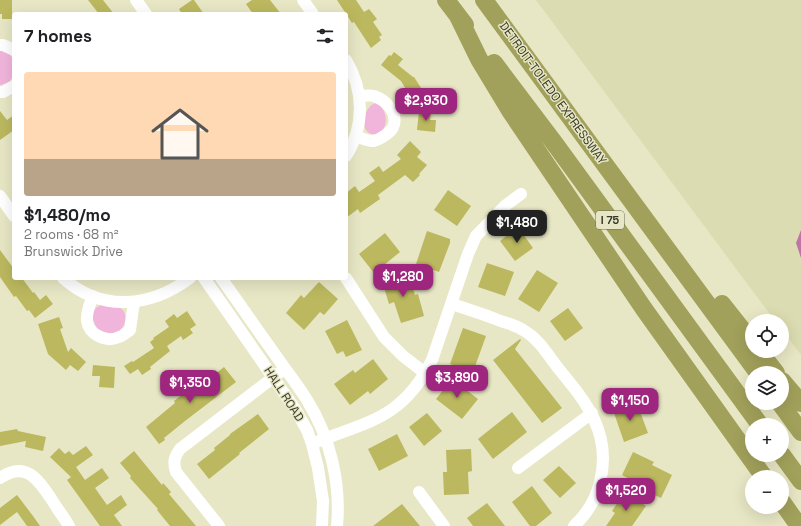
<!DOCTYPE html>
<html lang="en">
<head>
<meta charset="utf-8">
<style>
	:root { --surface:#fff; --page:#f6f6f6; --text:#202124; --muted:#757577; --accent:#9f267f }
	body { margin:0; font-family:"Space Grotesk",sans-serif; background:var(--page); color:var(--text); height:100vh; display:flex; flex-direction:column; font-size:15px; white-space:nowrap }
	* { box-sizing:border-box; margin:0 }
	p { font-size:13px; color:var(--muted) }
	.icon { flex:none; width:22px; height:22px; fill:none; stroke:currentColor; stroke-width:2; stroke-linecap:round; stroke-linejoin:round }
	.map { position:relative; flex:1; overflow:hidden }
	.panel { position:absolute; left:12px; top:12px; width:336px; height:268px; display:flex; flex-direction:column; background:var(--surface); border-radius:4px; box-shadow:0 4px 16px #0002 }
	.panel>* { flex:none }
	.controls { position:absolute; left:745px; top:314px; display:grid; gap:8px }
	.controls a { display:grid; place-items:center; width:44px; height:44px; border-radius:50%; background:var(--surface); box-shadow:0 4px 16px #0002; font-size:20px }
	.price { position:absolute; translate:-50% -34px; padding:0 9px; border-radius:8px; background:var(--accent); color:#fff; font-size:13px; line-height:26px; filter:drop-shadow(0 1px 2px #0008) }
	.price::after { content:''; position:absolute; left:50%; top:24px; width:12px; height:9px; margin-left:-6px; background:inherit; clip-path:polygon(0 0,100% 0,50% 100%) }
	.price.current { background:#222; color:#fff }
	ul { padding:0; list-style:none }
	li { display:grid; align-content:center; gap:8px; height:212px; padding:0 12px }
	li span { display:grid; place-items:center; height:124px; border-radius:4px; color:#555 }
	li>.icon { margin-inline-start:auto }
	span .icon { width:72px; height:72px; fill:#fffc; stroke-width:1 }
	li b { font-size:17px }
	h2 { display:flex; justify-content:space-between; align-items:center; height:48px; padding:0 12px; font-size:17px }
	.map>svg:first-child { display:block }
</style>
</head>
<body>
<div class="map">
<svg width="801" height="526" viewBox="0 0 801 526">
	<rect width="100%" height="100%" fill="#e7e7c5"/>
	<path fill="#dcdcb2" d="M536,0h265v355l-19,-25v-9h-7z"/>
	<path fill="#f1b5db" d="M0,50l9,3 5,8v14l-5,7 -8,3h-1z
		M376,103c15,7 12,34 -4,31 -13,-2 -9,-28 4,-31z
		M101,305c6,0 14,0 19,3 10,5 5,23 -5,25 -4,2 -11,-1 -16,-2 -6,-8 -11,-21 2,-26z"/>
	<path fill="#bf74a5" d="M801,230v28l-5,-15z"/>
	<path fill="#bbb85f" d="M0,0h12v19h-10v-5h-2z
		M88,0h15l11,14h-15z
		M192,0h2l10,14h-22l-3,-5z
		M252,0h18l11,14h-28l-7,-10z
		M337,0h19l8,12 5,-3 8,10 -4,3 9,13 -3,2 2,3 -10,8 -17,-26 -2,1z
		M394,52l9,7 -5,6 15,12h1l11,17 -12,7 -12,-20 -20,-16 8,-10 2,1z
		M0,111l7,9 7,-5v15l-14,10z
		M419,111l12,1 -1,8h6l-1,12 -18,-2z
		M410,141l11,11 -4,5 10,8 -8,9 1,1 -7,7 -8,-7 -27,20 2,4 -20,14 -2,-4 -12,9v-25l9,-7 4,6 16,-11 -6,-8 10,-7 4,6 18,-13 -4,-4z
		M448,190l23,16 -14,20 -23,-16z
		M518,227l15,21 -18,13 -15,-20z
		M427,231l23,8v4l-11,29 -23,-8z
		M385,233l15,19 -26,21 -15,-19z
		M0,250l14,19v9h8l11,15 1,-1 6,8 6,-5 7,9 -18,14 -6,-8 -2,1 -11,-15 -2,1 -14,-20z
		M487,263l27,9 -9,24 -27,-9z
		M537,270l21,13 -19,29 -21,-13z
		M408,273l7,22 3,-1 6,22 -23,7 -7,-21 -5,2 -7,-23z
		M319,282l19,17 -14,16 -4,-3 -16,18 -18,-17 15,-18 3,3z
		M568,308l15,20 -18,13 -15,-20z
		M187,311l9,14 -6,4 3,4 -10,7 -2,-4 -14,10 3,5 -20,16 1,2 -9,6 -4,-6 -8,5 -6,-8 8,-5 1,1 21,-14 -4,-6 4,-3 -1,-1 16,-11 -4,-6 9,-7 3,4z
		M59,317l4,11 -3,1 8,23 3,-4 15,14 -8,9 -8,-6 -4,5 -18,-16 -10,-30z
		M347,320l15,30 -16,7 -3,-6 -6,3 -12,-23z
		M463,328l23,8 -13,36 -23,-8z
		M520,339l1,1 -6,9 47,59 -20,15 -49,-63z
		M373,359l15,20 -18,15 -2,-3 -18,14 -16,-21 19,-14 2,3z
		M93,365l22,2 -1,21 -15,-1 1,-11h-8z
		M224,367l12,15 -51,39 -21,17 1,2 -6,4 -13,-17 29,-24 -1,-2 19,-15 2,2 14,-12 1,2z
		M452,379l26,20 -16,20 -26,-20z
		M636,401l12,32 -24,9 -11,-32z
		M512,412l15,20 -34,27 -15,-20z
		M427,413l15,18 -18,15 -15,-19z
		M258,414l11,15 -30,24 1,1 -31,25 -12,-15 18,-14 -1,-2 16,-13v-1z
		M17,429l1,2 28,6 -3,14 -18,-4 1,-6 -26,5v-14z
		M397,434l11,22 -29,15 -11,-22z
		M86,446l7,9 -17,12 9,13 17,-12 7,10 -14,10 12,17 14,-10 6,10 -13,10 8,11h-22l-33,-46 4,-3 -21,-20 9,-9 6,6 4,-3 4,4z
		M471,449l1,22 -4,1 1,22 -25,1 -1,-23h4l-1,-22z
		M134,451l28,34 1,-2 8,9 -2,2 27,32h-26l-13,-16 1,-1 -28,-31 1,-2 -11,-13z
		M633,452l21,10 -2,3 20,10 -11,23 -30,-14 2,-3 -11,-6z
		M559,466l17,17 -16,15 -17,-18z
		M532,486l20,27 -16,13h-6l-18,-24z
		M625,492l21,14 -14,20h-26l9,-13 -3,-2z
		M17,495l16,21 7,10h-13l-10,-14 -17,13v-17z
		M487,503l18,23h-32l-6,-8z
		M402,504l18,22h-47z"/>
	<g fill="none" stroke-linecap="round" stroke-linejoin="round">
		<path stroke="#fff" stroke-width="12" d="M136,0l10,14
			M303,0l10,14
			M0,45h3l11,5
			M346,60c18,30 19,66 0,96
			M0,92h3l11,-6
			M356,136c5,2 11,5 17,5 5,-1 10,-4 14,-7 2,-2 5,-4 6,-7 6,-13 -7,-27 -19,-31 -4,-1 -10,0 -15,0
			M0,196l14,20
			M63,278c39,35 88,29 127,0
			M204,278l91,131 12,21 5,14 6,24 5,33 -1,25
			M221,278c18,25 35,50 53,75 11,16 23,31 33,47 23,37 34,83 30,126
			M346,278l38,59 19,19 22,17
			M93,296c-3,8 -7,16 -6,25 2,14 20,22 32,16 4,-1 8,-5 11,-7l4,-28
			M452,304c15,5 31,10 46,16 8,3 18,5 25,10 15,8 25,25 35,38 29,35 54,66 42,114 -4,17 -13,32 -26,44
			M312,444c55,-23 90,-24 120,-84l36,-106 8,-18 30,-31 15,-11
			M518,468l74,-55
			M0,478c25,-17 37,0 50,19 6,10 13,19 19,29
			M419,492l25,34
			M219,526l-43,-54c-3,-9 -2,-15 4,-23l99,-76"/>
		<path stroke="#a2a15b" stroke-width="18" d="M446,0l19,25
			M484,0l274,373
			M458,16l21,43 32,53 133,197 120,168
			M494,63l61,81 205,281
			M722,304l30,38
			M759,351l17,22
			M782,381l19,22
			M780,403l21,29
			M782,455l19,26
			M782,502l17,24"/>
	</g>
	<g text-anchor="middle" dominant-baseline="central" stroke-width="3" stroke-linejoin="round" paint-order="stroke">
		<rect fill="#e7e7c5" stroke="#6c6c58" stroke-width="1" x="596" y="211" width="28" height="18" rx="3"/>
		<g font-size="11" font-weight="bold" fill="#38382a">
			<text x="610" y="220">I 75</text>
		</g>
		<g font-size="12" fill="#38382a" stroke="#e7e7c5">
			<text transform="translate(553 93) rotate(54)">DETROIT-TOLEDO EXPRESSWAY</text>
			<text transform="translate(284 394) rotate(57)">HALL ROAD</text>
		</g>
	</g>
</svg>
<div class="controls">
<a><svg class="icon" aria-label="locate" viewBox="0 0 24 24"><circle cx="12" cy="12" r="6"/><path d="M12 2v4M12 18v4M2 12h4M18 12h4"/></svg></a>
<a><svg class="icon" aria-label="layers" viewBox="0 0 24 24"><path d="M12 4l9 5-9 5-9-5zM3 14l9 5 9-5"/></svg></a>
<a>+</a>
<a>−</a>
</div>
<b class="price" style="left:426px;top:122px">$2,930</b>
<b class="price current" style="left:517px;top:244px">$1,480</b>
<b class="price" style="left:403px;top:298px">$1,280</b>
<b class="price" style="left:457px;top:399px">$3,890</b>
<b class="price" style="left:190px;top:404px">$1,350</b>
<b class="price" style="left:630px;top:422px">$1,150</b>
<b class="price" style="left:626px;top:512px">$1,520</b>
<section class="panel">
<h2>7 homes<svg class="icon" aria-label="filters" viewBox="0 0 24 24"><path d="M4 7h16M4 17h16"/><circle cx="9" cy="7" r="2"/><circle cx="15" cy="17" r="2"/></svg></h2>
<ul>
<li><span style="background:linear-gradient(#ffd9b3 70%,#b9a48a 0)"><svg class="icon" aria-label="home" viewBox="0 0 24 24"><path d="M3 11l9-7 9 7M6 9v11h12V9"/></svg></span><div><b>$1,480/mo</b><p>2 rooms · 68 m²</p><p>Brunswick Drive</p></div></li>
</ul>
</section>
</div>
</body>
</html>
